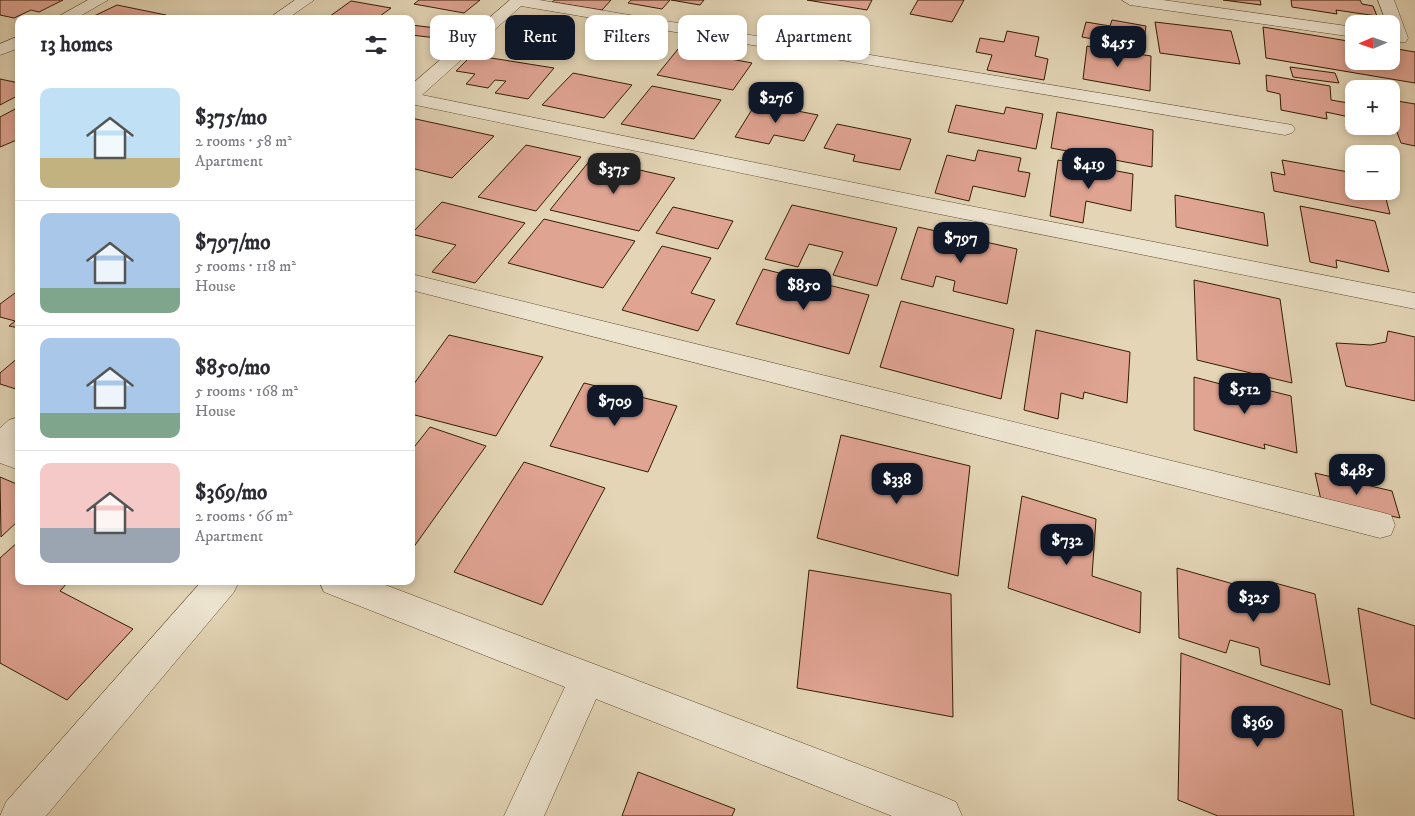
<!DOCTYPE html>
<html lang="en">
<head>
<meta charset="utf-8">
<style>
	:root { --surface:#fff; --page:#f7f7f7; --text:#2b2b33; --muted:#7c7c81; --line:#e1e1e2; --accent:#111827 }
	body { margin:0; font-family:"IM FELL DW Pica",serif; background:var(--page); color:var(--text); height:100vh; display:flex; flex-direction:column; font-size:19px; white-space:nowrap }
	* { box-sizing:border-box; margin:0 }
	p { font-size:16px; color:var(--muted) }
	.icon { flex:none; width:28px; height:28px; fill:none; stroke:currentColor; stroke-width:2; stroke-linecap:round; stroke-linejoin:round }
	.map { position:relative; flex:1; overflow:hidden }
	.panel { position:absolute; left:15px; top:15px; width:400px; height:570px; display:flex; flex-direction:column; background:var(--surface); border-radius:10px; box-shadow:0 2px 8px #0003 }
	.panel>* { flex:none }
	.guide { position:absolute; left:430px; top:15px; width:475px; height:45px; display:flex; gap:10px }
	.needle { width:32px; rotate:268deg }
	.controls { position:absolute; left:1345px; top:15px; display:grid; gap:10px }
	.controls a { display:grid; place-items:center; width:55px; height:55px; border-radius:10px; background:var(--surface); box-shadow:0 2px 8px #0003; font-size:25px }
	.price { position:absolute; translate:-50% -42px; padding:0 11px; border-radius:10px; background:var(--accent); color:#fff; font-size:16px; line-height:32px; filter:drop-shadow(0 1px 2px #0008) }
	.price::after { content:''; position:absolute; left:50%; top:30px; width:15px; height:11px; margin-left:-8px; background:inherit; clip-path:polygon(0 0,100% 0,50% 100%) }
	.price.active { background:#222; color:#fff }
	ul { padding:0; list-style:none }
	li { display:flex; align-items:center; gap:15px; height:125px; padding:0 25px }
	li+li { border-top:1px solid var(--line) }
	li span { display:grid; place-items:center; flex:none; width:140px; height:100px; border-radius:10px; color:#555 }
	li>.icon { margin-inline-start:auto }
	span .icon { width:60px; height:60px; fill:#fffc; stroke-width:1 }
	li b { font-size:21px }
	h2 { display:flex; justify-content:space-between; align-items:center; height:60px; padding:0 25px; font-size:21px }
	.pill { padding:0 18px; border-radius:10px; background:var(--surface); box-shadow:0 2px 8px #0003; font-size:18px; line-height:45px }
	.pill.active { background:var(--accent); color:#fff }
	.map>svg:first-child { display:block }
</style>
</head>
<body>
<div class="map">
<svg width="1415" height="816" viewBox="0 0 1415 816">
	<rect width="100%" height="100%" fill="#e3d5b6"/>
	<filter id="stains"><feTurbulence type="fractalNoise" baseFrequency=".004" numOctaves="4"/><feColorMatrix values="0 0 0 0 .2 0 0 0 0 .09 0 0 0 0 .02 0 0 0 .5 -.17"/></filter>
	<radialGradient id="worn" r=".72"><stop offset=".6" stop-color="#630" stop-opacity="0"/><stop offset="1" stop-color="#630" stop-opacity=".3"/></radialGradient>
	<path fill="#e0a493" stroke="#341c00" d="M0,0h63l-24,12 -8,-2 -17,8 -14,-3z
		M419,0h61l-16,13 -50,-9z
		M555,0h56l-9,10 -50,-8z
		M631,0h39l-8,9 -34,-6z
		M671,0h33l-4,5z
		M807,0h65l-5,10z
		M918,0h46l-12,22 -42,-8z
		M1223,0h37l1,5z
		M1291,0h69l2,4 11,2 4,10 -41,-6 1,4 -45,-7z
		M351,1l40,7 -15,11h-50z
		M117,5l49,10 -7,4 -67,-2z
		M1112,20l34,6 -3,22 -61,-11 4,-15 24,4z
		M1155,22l76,9 9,33 -80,-11z
		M411,25l34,4 -8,9 -26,-3z
		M1263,27l91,15v19h37v-13l24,4v31l-149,-25z
		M1007,31l32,6 -4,19 13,3 -4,21 -57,-10 5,-15 -16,-3 4,-14 24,4z
		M1087,46l64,10 -1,35 -67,-12z
		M678,49l74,14 -19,27 -76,-15z
		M472,55l82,13 -26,31 -33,-6 11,-12 -11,-1 -7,8 -22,-4 9,-10 -19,-3z
		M1290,67l45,6 4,10 -46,-6z
		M573,73l59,12 -28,33 -62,-13z
		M1266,75l64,11 1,14 23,4v14l-28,-6 1,7 -46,-9 -1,-16 -13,-3z
		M0,79l19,4v12l-19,10z
		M652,86l69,14 -27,39 -73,-15z
		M1391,100l24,4v42l-14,-3 -10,-27z
		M756,103l62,12 -14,26 -30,-6 -5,9 -34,-7z
		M956,105l48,9 2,-7 37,7 -7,35 -88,-17z
		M19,107v32l-19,8v-30z
		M1057,112l96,18 -1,37 -101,-19z
		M411,118l83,18 -42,42 -41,-10z
		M837,124l74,15 -11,31 -47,-9 2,-6 -31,-7z
		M526,145l55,12 -45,54 -58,-14z
		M978,150l43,8 -3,13 12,2 -5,24 -52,-11 -4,15 -34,-8 12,-38 28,6z
		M591,159l84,19 -36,53 -89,-21z
		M1058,160l75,14 -2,37 -45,-10 -3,22 -33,-7z
		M1282,160l72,13v18h30l6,23 -116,-23 -3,-19 14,3z
		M1175,195l89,18 4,33 -92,-19z
		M442,202l83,21 -50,60 -43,-11 24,-27 -45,-11z
		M792,205l105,23 -20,58 -44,-11 10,-23 -34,-8 -11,23 -33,-8z
		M1300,206l75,15 14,51 -53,-12 1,8 -27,-6z
		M673,207l60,14 -15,28 -62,-16z
		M544,219l91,22 -32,47 -95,-25z
		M918,227l99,22 -10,55 -54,-13 2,-10 -19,-5 -3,11 -32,-8z
		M662,246l49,12 -20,35 24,7 -17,31 -76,-21z
		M763,269l106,26 -20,59 -113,-30z
		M1194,280l86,19 12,84 -95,-23z
		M15,293l4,1v34l-10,-2 6,-5 -15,-4v-13z
		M901,301l113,28 -13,70 -121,-32z
		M1036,330l94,22 -3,51 -43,-11 -1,7 -22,-6 -3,26 -34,-9z
		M1388,331l27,6v64l-69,-15 -10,-43 35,2 15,-3z
		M449,335l94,22 -47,79 -85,-22v-26z
		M19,357v30l-3,2 -16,-5v-11z
		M1194,377l57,15 12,-3 28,7 6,57 -33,-9 1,5 -71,-19z
		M584,383l93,23 -29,66 -98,-26z
		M430,427l56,19 -73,102 -2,-97z
		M841,435l129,31 -12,110 -141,-38z
		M524,462l81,26 -63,117 -88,-33z
		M1315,473l77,18 8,27 -79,-18z
		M0,477l19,8v35l-18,17z
		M1022,496l74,23 -4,57 49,16 -1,41 -132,-45z
		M19,541v40h50l-9,10 73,38 -66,71 -67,-37v-105z
		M1177,568l81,23 17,-8 40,11 15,91 -69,-20 -2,-17 -29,-8 -4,13 -47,-15z
		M809,570l142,24 2,123 -156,-29z
		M1358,608l57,18v93l-44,-15z
		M1181,653l161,57 12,106h-136l-40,-16z
		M638,772l97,37 -3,7h-110z"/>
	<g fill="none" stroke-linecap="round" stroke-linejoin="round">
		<g stroke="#604a2e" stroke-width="1">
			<path id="street" d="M88,0h20l-33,19h-21z
				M295,0h19l-27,19h-19z
				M510,0h29l753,125 3,4 -3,4 -7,2 -764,-129 -99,89 497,101 496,97v16l-496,-99 -508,-106v-19z
				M1122,0h41l191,27v10l-224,-32z
				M1378,0h16l14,38 -2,4h-12l-3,-5v-13h-4z
				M19,36v12l-19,7v-11z
				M411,274l969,238 11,3 4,10 -4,10 -11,3 -969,-248z
				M19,417v53l-19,-7v-35l9,-8z
				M202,581h37l-5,11 -188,224h-46l6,-14z
				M319,581h56l567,215 14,6 6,14h-70l-296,-117 -52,117h-40l61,-129 -241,-95z"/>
		</g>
		<use href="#street" fill="#ede4d0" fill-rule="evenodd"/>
	</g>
	<rect width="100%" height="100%" filter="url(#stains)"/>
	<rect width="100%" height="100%" fill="url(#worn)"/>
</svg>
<div class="controls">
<a><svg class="needle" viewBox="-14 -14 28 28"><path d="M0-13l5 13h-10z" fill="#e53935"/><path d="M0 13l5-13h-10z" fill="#7c7c81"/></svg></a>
<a>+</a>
<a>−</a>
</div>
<b class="price" style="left:1118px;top:68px">$455</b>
<b class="price" style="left:776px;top:124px">$276</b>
<b class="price" style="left:1089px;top:190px">$419</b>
<b class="price active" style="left:614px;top:195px">$375</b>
<b class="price" style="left:961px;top:264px">$797</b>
<b class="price" style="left:804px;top:311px">$850</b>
<b class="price" style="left:1245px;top:415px">$512</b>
<b class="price" style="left:615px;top:427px">$709</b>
<b class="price" style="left:1357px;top:496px">$485</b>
<b class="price" style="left:897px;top:505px">$338</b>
<b class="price" style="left:1067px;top:566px">$732</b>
<b class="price" style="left:1254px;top:623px">$325</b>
<b class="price" style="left:1258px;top:748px">$369</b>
<div class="guide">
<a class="pill">Buy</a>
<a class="pill active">Rent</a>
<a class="pill">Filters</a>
<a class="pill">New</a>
<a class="pill">Apartment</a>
</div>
<section class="panel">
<h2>13 homes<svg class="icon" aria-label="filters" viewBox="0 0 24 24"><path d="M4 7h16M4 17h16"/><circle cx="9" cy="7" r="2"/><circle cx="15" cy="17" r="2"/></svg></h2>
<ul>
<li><span style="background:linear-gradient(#bfe0f5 70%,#c2b280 0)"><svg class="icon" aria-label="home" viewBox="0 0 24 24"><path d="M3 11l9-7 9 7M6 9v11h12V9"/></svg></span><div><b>$375/mo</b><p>2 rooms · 58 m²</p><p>Apartment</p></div></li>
<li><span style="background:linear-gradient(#a9c7e8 75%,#7fa58c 0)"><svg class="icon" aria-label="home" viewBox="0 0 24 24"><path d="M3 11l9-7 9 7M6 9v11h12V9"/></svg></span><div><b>$797/mo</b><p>5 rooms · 118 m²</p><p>House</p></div></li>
<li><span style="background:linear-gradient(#a9c7e8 75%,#7fa58c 0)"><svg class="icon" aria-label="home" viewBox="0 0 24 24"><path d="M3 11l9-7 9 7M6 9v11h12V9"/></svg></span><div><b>$850/mo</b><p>5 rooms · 168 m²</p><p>House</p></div></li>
<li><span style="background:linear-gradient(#f6c9c9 65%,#9aa5b1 0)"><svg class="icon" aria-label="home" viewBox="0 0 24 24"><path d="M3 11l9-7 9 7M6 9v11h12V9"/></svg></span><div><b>$369/mo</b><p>2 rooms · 66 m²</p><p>Apartment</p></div></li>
</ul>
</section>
</div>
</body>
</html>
